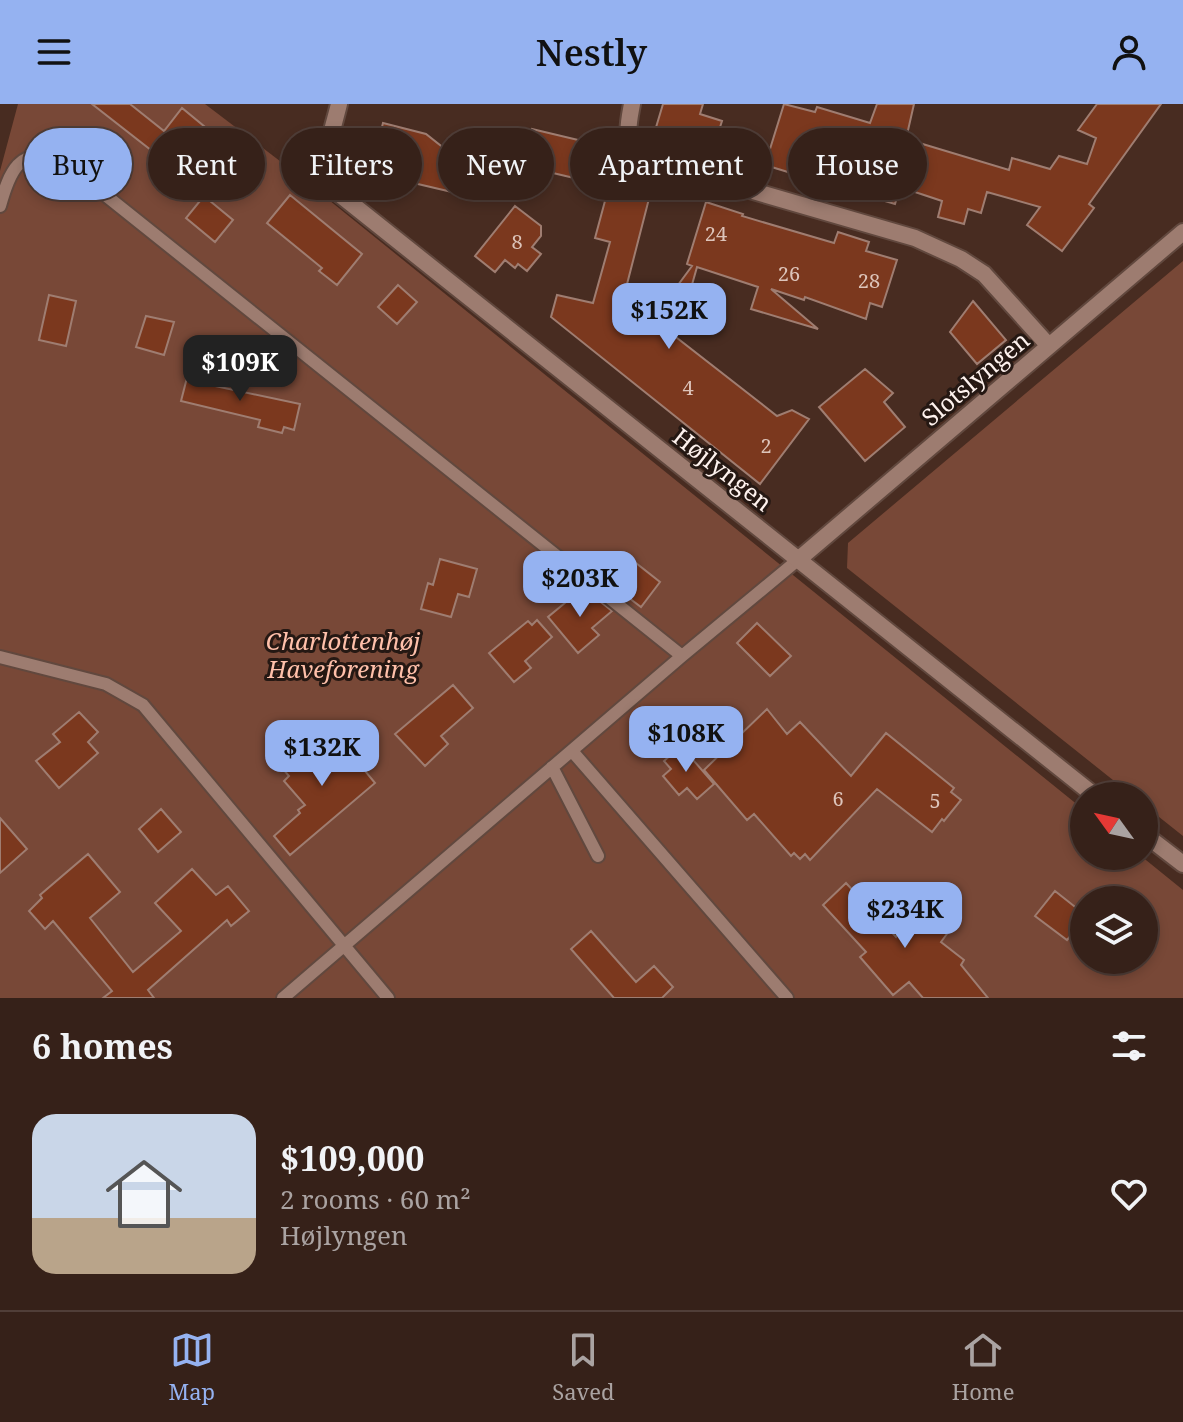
<!DOCTYPE html>
<html lang="en">
<head>
<meta charset="utf-8">
<style>
	:root { --surface:#362119; --page:#3d2922; --text:#f1f3f6; --muted:#aaa3a2; --line:#503e38; --accent:#95b2f1 }
	body { margin:0; font-family:"Noto Serif",serif; background:var(--page); color:var(--text); height:100vh; display:flex; flex-direction:column; font-size:30px; white-space:nowrap }
	* { box-sizing:border-box; margin:0 }
	p { font-size:26px; color:var(--muted) }
	.icon { flex:none; width:44px; height:44px; fill:none; stroke:currentColor; stroke-width:2; stroke-linecap:round; stroke-linejoin:round }
	.map { position:relative; height:894px; overflow:hidden }
	.panel { display:flex; flex-direction:column; background:var(--surface); flex:1 }
	.panel>* { flex:none }
	.banner { position:absolute; left:24px; top:24px; width:1136px; height:72px; display:flex; gap:16px }
	.needle { width:52px; rotate:303deg }
	.controls { position:absolute; left:1070px; top:678px; display:grid; gap:16px }
	.controls a { display:grid; place-items:center; width:88px; height:88px; border-radius:50%; background:var(--surface); box-shadow:0 4px 12px #0003,0 0 0 2px var(--line); font-size:40px }
	.price { position:absolute; translate:-50% -68px; padding:0 18px; border-radius:16px; background:var(--accent); color:#111; font-size:26px; line-height:52px; filter:drop-shadow(0 2px 4px #0008) }
	.price::after { content:''; position:absolute; left:50%; top:48px; width:24px; height:18px; margin-left:-12px; background:inherit; clip-path:polygon(0 0,100% 0,50% 100%) }
	.price.on { background:#222; color:#fff }
	ul { padding:0; list-style:none }
	li { display:flex; align-items:center; gap:24px; height:200px; padding:0 32px }
	li span { display:grid; place-items:center; flex:none; width:224px; height:160px; border-radius:24px; color:#555 }
	li>.icon { margin-inline-start:auto }
	span .icon { width:96px; height:96px; fill:#fffc; stroke-width:1 }
	li b { font-size:34px }
	h2 { display:flex; justify-content:space-between; align-items:center; height:96px; padding:0 32px; font-size:34px }
	.chip { padding:0 28px; border-radius:36px; background:var(--surface); box-shadow:0 4px 12px #0003,0 0 0 2px var(--line); font-size:28px; line-height:72px }
	.chip.on { background:var(--accent); color:#111 }
	header { display:flex; justify-content:space-between; align-items:center; height:104px; padding:0 32px; background:var(--accent); color:#111; font-size:36px; font-weight:600 }
	.dock { display:flex; justify-content:space-around; align-items:center; height:112px; border-top:2px solid var(--line); background:var(--surface); font-size:22px; color:var(--muted) }
	.dock a { display:grid; justify-items:center; gap:4px }
	.dock .on { color:var(--accent) }
	.map>svg:first-child { display:block }
</style>
</head>
<body>
<header><svg class="icon" aria-label="menu" viewBox="0 0 24 24"><path d="M4 6h16M4 12h16M4 18h16"/></svg>Nestly<svg class="icon" aria-label="person" viewBox="0 0 24 24"><circle cx="12" cy="8" r="4"/><path d="M4 21q1-7 8-7t8 7"/></svg></header>
<div class="map">
<svg width="1183" height="894" viewBox="0 0 1183 894">
	<rect width="100%" height="100%" fill="#482c21"/>
	<path fill="#784837" fill-rule="evenodd" d="M18,0h187l88,67 791,639v46h57l42,34v108h-1183v-827zM1084,796h60v60h-60z
		M1183,157v575l-39,-31v-9h-11l-286,-228 1,-25z"/>
	<path fill="#7b381e" stroke="#9f7d71" stroke-width="2" d="M92,0h38l34,27 18,-23 23,19 -25,31 -8,-6 -7,9z
		M663,0h40l-3,10 22,7 -10,31 -58,-18z
		M784,0l31,8 2,-5 53,16 7,-19h37l-8,35 103,31 3,-12 38,11 9,-13 28,8 9,-26 -18,-8 19,-26h64l-72,100 5,4 -32,43 -35,-26 13,-18 -53,-15 -6,21 -13,-4 -4,15 -26,-7 4,-16 -42,-14 -5,17 -37,-11 10,-31 -57,-17 -10,31 -36,-11z
		M383,19l43,11 49,39 -6,23 -81,-19 6,-22 -18,-5z
		M532,25l63,15 -8,37 -47,-11 2,-12 -16,-4z
		M612,71l40,12 -27,105 7,6 -1,4 146,114 15,-6 17,9 -49,65 -209,-167 6,-22 36,8 17,-61 -15,-4z
		M290,91l72,59 -25,31 -18,-14 3,-3 -55,-45z
		M204,92l29,24 -18,22 -29,-24z
		M706,98l37,12 -1,2 92,27 4,-11 31,10 -3,9 31,9 -15,47 -12,-4 -4,16 -61,-22 -1,3 -33,-11 47,40 -67,-20 7,-22 -61,-20 -17,60 -27,-8 39,-53 -5,-2z
		M515,102l26,20v10l-9,11 9,7 -14,17 -9,-7 -3,4 -10,-8 -10,12 -20,-16z
		M398,181l19,17 -20,22 -19,-17z
		M49,191l27,6 -10,45 -27,-6z
		M973,197l33,39 -29,24 -27,-32z
		M146,212l28,6 -10,33 -28,-8z
		M865,265l28,24 -9,9 21,25 -40,34 -46,-54z
		M189,266l28,7 -2,9 85,18 -6,26 -10,-3 -2,6 -24,-6 2,-7 -79,-19z
		M440,455l37,10 -8,28 -11,-3 -7,23 -30,-8 7,-26 5,2z
		M617,455l10,7 5,-6 28,22 -19,25 -12,-9 -3,2 -29,-24z
		M583,484l29,23 -20,17 7,7 -21,18 -30,-36z
		M537,516l15,17 -27,24 6,7 -17,14 -25,-29 39,-32 4,4z
		M757,519l34,33 -21,20 -33,-33z
		M453,581l20,23 -32,28 7,8 -23,22 -30,-32z
		M767,605l20,25 13,-12 51,54 35,-43 68,55 -3,4 10,8 -17,21 -2,-2 -10,13 -55,-43 -67,71 -5,-6 -5,5 -6,-6 -3,3 -37,-42 -7,6 -43,-50z
		M79,608l19,20 -10,10 10,11 -39,35 -23,-27 24,-19 -7,-8z
		M340,632l6,8 4,-4 20,27 -5,4 10,12 -85,72 -16,-19 26,-23 -2,-3 7,-5 -21,-24 5,-5 -11,-13 17,-15 4,5 6,-4 8,9z
		M681,642l33,38 -17,15 -10,-11 -8,7 -16,-19 8,-7 -7,-8z
		M161,705l20,23 -23,20 -19,-23z
		M0,714l27,31 -27,24z
		M88,750l32,38 -30,26 43,54 48,-41 -26,-28 37,-34 24,26 12,-9 21,25 -18,15 -4,-6 -79,70 6,8h-51l9,-7 -59,-70 -8,8 -16,-18 13,-13 -2,-3z
		M846,779l50,54 11,-17 2,2 15,-16 28,21 -11,15 23,18 -3,5 27,33h-65l-14,-16 -16,13 -33,-38 6,-5 -43,-47z
		M1055,787l29,23v4l-17,22 -32,-24z
		M591,827l45,51 18,-16 19,21 -11,11h-48l-43,-49z"/>
	<g fill="none" stroke-linecap="round" stroke-linejoin="round">
		<g stroke="#61483e" stroke-width="16">
			<path id="lane" d="M0,102c9,-33 19,-60 59,-48l623,498
				M0,553l106,27 37,21 245,293
				M572,647l215,247
				M552,663l46,89
				M283,894l399,-342 117,-97"/>
		</g>
		<g stroke="#61483e" stroke-width="20">
			<path id="street" d="M339,0c-7,30 -22,63 -1,89l757,603
				M632,0c-4,22 -9,39 11,55l272,79 46,21 23,15 65,72
				M799,455l384,-327
				M1144,730l39,30"/>
		</g>
		<use href="#lane" stroke="#9d7c70" stroke-width="12"/>
		<use href="#street" stroke="#9d7c70" stroke-width="16"/>
	</g>
	<g text-anchor="middle" dominant-baseline="central" stroke-width="6" stroke-linejoin="round" paint-order="stroke">
		<g font-size="20" fill="#ddc4ba">
			<text x="716" y="129">24</text>
			<text x="517" y="137">8</text>
			<text x="789" y="169">26</text>
			<text x="869" y="176">28</text>
			<text x="688" y="283">4</text>
			<text x="766" y="341">2</text>
			<text x="838" y="694">6</text>
			<text x="935" y="696">5</text>
		</g>
		<g font-size="24" fill="#fef2ee" stroke="#251813">
			<text transform="translate(975 274) rotate(-40)">Slotslyngen</text>
			<text transform="translate(723 365) rotate(38)">Højlyngen</text>
		</g>
		<g font-size="24" font-style="italic" fill="#ffc0aa" stroke="#251813">
			<text x="343" y="536">Charlottenhøj<tspan x="343" dy="28">Haveforening</tspan></text>
		</g>
	</g>
</svg>
<div class="controls">
<a><svg class="needle" viewBox="-14 -14 28 28"><path d="M0-13l5 13h-10z" fill="#e53935"/><path d="M0 13l5-13h-10z" fill="#aaa3a2"/></svg></a>
<a><svg class="icon" aria-label="layers" viewBox="0 0 24 24"><path d="M12 4l9 5-9 5-9-5zM3 14l9 5 9-5"/></svg></a>
</div>
<b class="price" style="left:669px;top:247px">$152K</b>
<b class="price on" style="left:240px;top:299px">$109K</b>
<b class="price" style="left:580px;top:515px">$203K</b>
<b class="price" style="left:686px;top:670px">$108K</b>
<b class="price" style="left:322px;top:684px">$132K</b>
<b class="price" style="left:905px;top:846px">$234K</b>
<div class="banner">
<a class="chip on">Buy</a>
<a class="chip">Rent</a>
<a class="chip">Filters</a>
<a class="chip">New</a>
<a class="chip">Apartment</a>
<a class="chip">House</a>
</div>
</div>
<section class="panel">
<h2>6 homes<svg class="icon" aria-label="filters" viewBox="0 0 24 24"><path d="M4 7h16M4 17h16"/><circle cx="9" cy="7" r="2"/><circle cx="15" cy="17" r="2"/></svg></h2>
<ul>
<li><span style="background:linear-gradient(#c9d6e8 65%,#b9a48a 0)"><svg class="icon" aria-label="home" viewBox="0 0 24 24"><path d="M3 11l9-7 9 7M6 9v11h12V9"/></svg></span><div><b>$109,000</b><p>2 rooms · 60 m²</p><p>Højlyngen</p></div><svg class="icon" aria-label="heart" viewBox="0 0 24 24"><path d="M12 20l-8-8c-3-5 5-10 8-4 3-6 11-1 8 4z"/></svg></li>
</ul>
</section>
<nav class="dock">
<a class="on"><svg class="icon" aria-label="map" viewBox="0 0 24 24"><path d="M3 6l6-2 6 2 6-2v14l-6 2-6-2-6 2zM9 4v14M15 6v14"/></svg>Map</a>
<a><svg class="icon" aria-label="saved" viewBox="0 0 24 24"><path d="M7 4h10v16l-5-4-5 4z"/></svg>Saved</a>
<a><svg class="icon" aria-label="home" viewBox="0 0 24 24"><path d="M3 11l9-7 9 7M6 9v11h12V9"/></svg>Home</a>
</nav>
</body>
</html>
